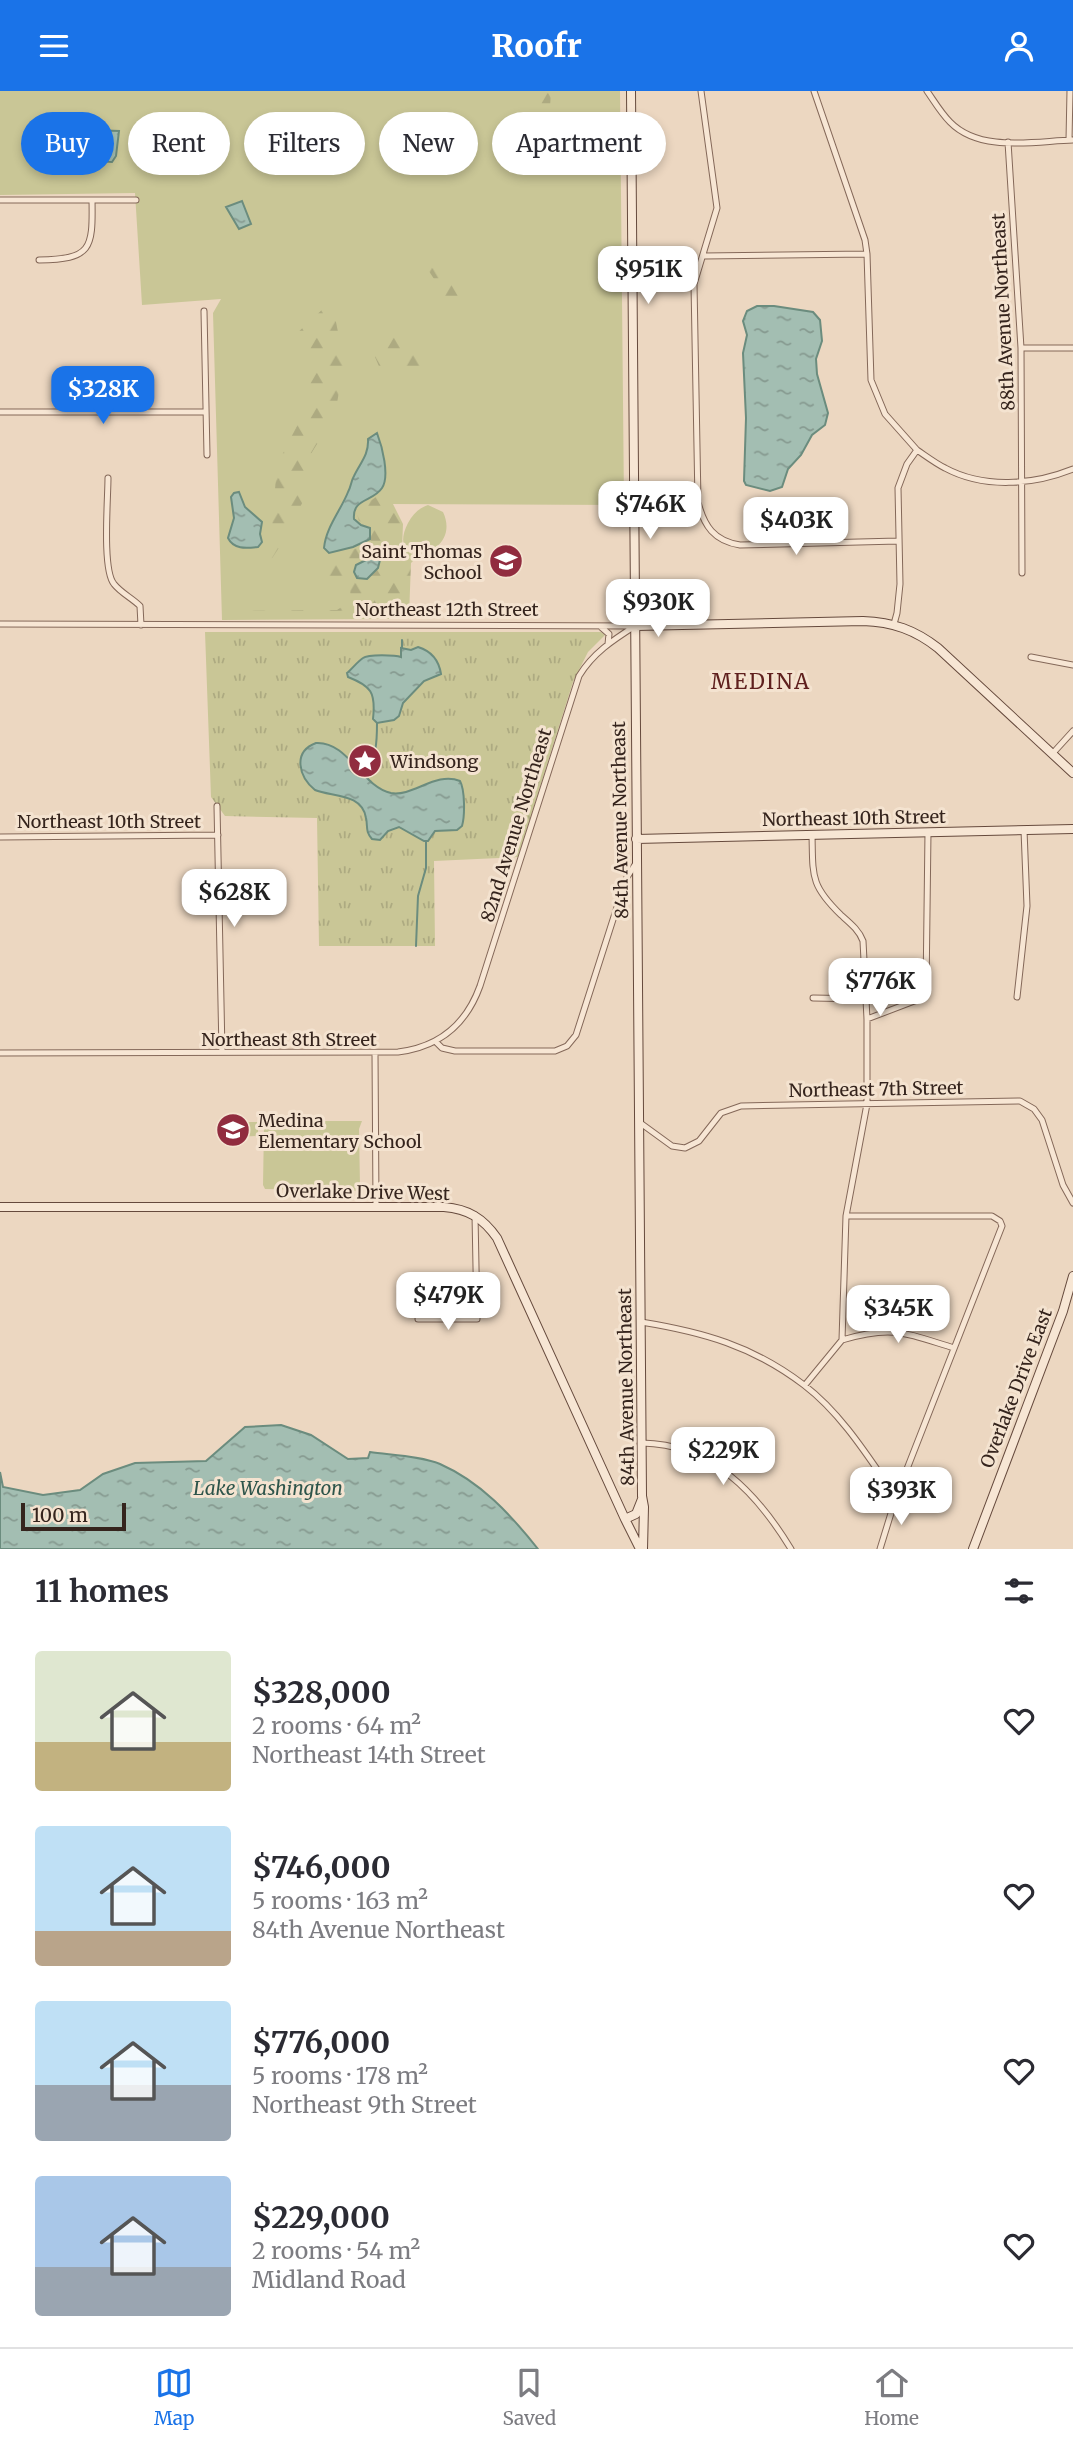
<!DOCTYPE html>
<html lang="en">
<head>
<meta charset="utf-8">
<style>
	:root { --surface:#fff; --page:#f7f7f7; --text:#2b2b33; --muted:#7c7c81; --line:#e1e1e2; --accent:#1a73e8 }
	body { margin:0; font-family:Merriweather,serif; background:var(--page); color:var(--text); height:100vh; display:flex; flex-direction:column; font-size:26px; white-space:nowrap }
	* { box-sizing:border-box; margin:0 }
	p { font-size:23px; color:var(--muted) }
	.icon { flex:none; width:38px; height:38px; fill:none; stroke:currentColor; stroke-width:2; stroke-linecap:round; stroke-linejoin:round }
	.map { position:relative; height:1458px; overflow:hidden }
	.sheet { display:flex; flex-direction:column; background:var(--surface); flex:1 }
	.sheet>* { flex:none }
	.guide { position:absolute; left:21px; top:21px; width:700px; height:63px; display:flex; gap:14px }
	.scale { position:absolute; left:21px; bottom:18px; width:105px; box-sizing:border-box; padding-left:7px; border:4px solid #35241d; border-top:0; font-size:19px; line-height:24px; white-space:nowrap; color:#35241d; -webkit-text-stroke:5px #f4e3d0; paint-order:stroke }
	.price { position:absolute; translate:-50% -60px; padding:0 16px; border-radius:14px; background:#fff; color:#222; font-size:23px; line-height:46px; filter:drop-shadow(0 2px 4px #0008) }
	.price::after { content:''; position:absolute; left:50%; top:42px; width:21px; height:16px; margin-left:-10px; background:inherit; clip-path:polygon(0 0,100% 0,50% 100%) }
	.price.current { background:var(--accent); color:#fff }
	ul { padding:0; list-style:none }
	li { display:flex; align-items:center; gap:21px; height:175px; padding:0 35px }
	li span { display:grid; place-items:center; flex:none; width:196px; height:140px; border-radius:7px; color:#555 }
	li>.icon { margin-inline-start:auto }
	span .icon { width:84px; height:84px; fill:#fffc; stroke-width:1 }
	li b { font-size:30px }
	h2 { display:flex; justify-content:space-between; align-items:center; height:84px; padding:0 35px; font-size:30px }
	.chip { padding:0 24px; border-radius:32px; background:var(--surface); box-shadow:0 4px 10px #0003; font-size:24px; line-height:63px }
	.chip.current { background:var(--accent); color:#fff }
	header { display:flex; justify-content:space-between; align-items:center; height:91px; padding:0 35px; background:var(--accent); color:#fff; font-size:32px; font-weight:800 }
	.dock { display:flex; justify-content:space-around; align-items:center; height:98px; border-top:2px solid var(--line); background:var(--surface); font-size:19px; color:var(--muted) }
	.dock a { display:grid; justify-items:center; gap:4px }
	.dock .current { color:var(--accent) }
	.map>svg:first-child { display:block }
</style>
</head>
<body>
<header><svg class="icon" aria-label="menu" viewBox="0 0 24 24"><path d="M4 6h16M4 12h16M4 18h16"/></svg>Roofr<svg class="icon" aria-label="person" viewBox="0 0 24 24"><circle cx="12" cy="8" r="4"/><path d="M4 21q1-7 8-7t8 7"/></svg></header>
<div class="map">
<svg width="1073" height="1458" viewBox="0 0 1073 1458">
	<defs>
		<pattern id="forest-firs" width="22" height="20" patternUnits="userSpaceOnUse" patternTransform="scale(1.75)"><rect width="22" height="20" fill="#c9c696"/><path d="M5 1l3.5 6h-7zM16 11l3.5 6h-7z" fill="#adaa81"/></pattern>
		<pattern id="park-tufts" width="24" height="20" patternUnits="userSpaceOnUse" patternTransform="scale(1.75)"><rect width="24" height="20" fill="#c9c696"/><path d="M3 7l-1-3M5 7V3M7 7l1-3M15 17l-1-3M17 17v-4M19 17l1-3" fill="none" stroke="#adaa81"/></pattern>
		<pattern id="water-ripples" width="26" height="14" patternUnits="userSpaceOnUse" patternTransform="scale(1.75)"><rect width="26" height="14" fill="#a3beb2"/><path d="M2 4q2-2 4 0t4 0M15 11q2-2 4 0t4 0" fill="none" stroke="#869a90"/></pattern>
	</defs>
	<rect width="100%" height="100%" fill="#ecd7c1"/>
	<path fill="#c9c696" d="M0,0h620l4,414 -235,-1v115l-167,1 -9,-307 8,-14 -79,6 -7,-112 -135,2z
		M428,414l15,7c21,45 -60,60 -35,11 5,-9 11,-15 20,-18z
		M268,1030h94l-3,8 1,57 -4,5 -91,-2 -2,-4 1,-59z
		M232,1031h26v14l-26,1z"/>
	<path fill="url(#forest-firs)" d="M534,0h17l-2,33 -20,-6z
		M418,141l36,56 12,3 2,11 -17,3 -43,-66z
		M325,216l11,15 8,40 -9,53 -26,42 -5,42 -18,38 -17,26 8,-98 32,-63 -2,-28 -12,-39z
		M395,236l27,36 -1,8 -28,-8 -12,8 -6,-14 14,-25z
		M386,399l17,34 -1,24 15,9 -6,6 -2,53h-172v-5l100,-1 14,-9 -2,-24 -26,9 -5,-8 26,-25 26,-10 3,-18 -14,-4 -3,-10z"/>
	<path fill="url(#park-tufts)" d="M205,541h396l4,3 -17,17 -15,30 -55,175 -84,4 1,85h-116l-2,-128 -92,-2 -14,-19z"/>
	<path fill="url(#water-ripples)" stroke="#6b8c7e" stroke-width="2" d="M90,39l29,1 -3,25 -4,6c-6,0 -13,-2 -19,-1 -12,3 -29,7 -42,2v-7c9,-14 22,-23 39,-26z
		M242,110l9,23 -12,5 -13,-22z
		M774,215l39,6 7,8 2,21 -6,18 1,15 11,39 -3,12 -13,10 -11,20 -13,14 -6,18 -12,4 -24,-6 -2,-4 2,-63 -3,-65 4,-18 -4,-14 4,-10 10,-5z
		M377,342c5,13 13,43 5,55 -9,14 -30,10 -28,31l7,6 9,3v11l-17,8 -24,6 -5,-5c2,-21 17,-38 24,-56 3,-5 3,-11 6,-16 6,-13 15,-21 14,-37z
		M239,401l6,15 17,15 -2,12 2,8 -4,5c-11,1 -24,3 -30,-9l6,-20 -3,-21 3,-4z
		M374,465l6,4 -2,8 -11,11 -10,-1 -3,-6 2,-7z
		M418,556c13,4 21,14 23,27l-17,7 -21,22 -4,13 -5,4 -17,3 -4,-4c3,-27 -2,-33 -25,-42l-1,-4c5,-4 11,-12 16,-15 5,-4 33,-3 38,-1v-9l10,2z
		M316,652c32,-2 46,44 75,50 22,4 45,-22 69,-12 5,9 5,35 2,45l-5,4 -22,1 -7,10h-4l-25,-14 -11,4 -8,9 -8,-1c-7,-8 -4,-12 -6,-21 -4,-25 -34,-21 -51,-28 -16,-13 -23,-38 1,-47z
		M281,1334l30,10 37,24 20,-1 2,-6c20,3 52,4 70,12 41,18 71,51 98,85h-538v-77l3,15 40,8 37,-5 23,-16 32,-11 71,-2 39,-34z"/>
	<g fill="none" stroke-linecap="round" stroke-linejoin="round">
		<path stroke="#6b8c7e" stroke-width="2" d="M402,549v8
			M363,681c14,-13 14,-31 14,-49
			M416,855l2,-50 8,-28v-27"/>
		<g stroke="#846859" stroke-width="7">
			<path id="street" d="M701,0l16,117 -23,76 4,218c6,24 16,39 42,43l158,-4
				M814,0l51,149 2,14 4,126 14,34 32,36 -10,14 -9,24 2,96 -3,29 -3,11
				M927,0c7,10 14,22 23,31 30,31 85,19 123,18
				M1069,49l1,-49
				M1008,51l13,206 1,225
				M0,109h136
				M704,165l163,-2
				M39,169c52,-1 54,-10 53,-60
				M204,220l3,144
				M1021,257h52
				M0,321h206
				M917,359c9,6 18,13 28,18 39,21 88,17 128,1
				M108,387c0,21 -6,92 6,106 7,9 18,14 26,22l1,19
				M0,533l634,2
				M601,536l8,7 -1,10
				M1031,566l42,8
				M1053,662l20,-22
				M217,715l5,246
				M0,746l218,-2
				M1017,906l10,-91 -3,-76
				M813,907l52,1
				M867,928l50,-19 9,-9 2,-159
				M436,951l6,6 13,3h100l12,-5 9,-11 50,-156 10,-16
				M0,962l398,-1c41,-5 68,-27 82,-66l99,-310c14,-23 34,-36 56,-50
				M375,962l1,153
				M639,1031l33,24 13,2 14,-7 22,-28 20,-7 279,-5 14,8 8,11 21,65 10,18
				M846,1125h146l8,5 2,5 -106,271 -16,52
				M418,1228h59l-2,-104
				M641,1231c62,10 112,24 163,63 38,29 65,73 92,112
				M842,1249c51,-15 63,-7 112,8
				M805,1294l37,-45 4,-124 21,-112v-85l-4,-78c-4,-11 -13,-18 -22,-26 -31,-30 -28,-39 -29,-81
				M642,1352c69,1 115,50 149,106"/>
		</g>
		<g stroke="#664a3d" stroke-width="10">
			<path id="secondary" d="M631,0l11,1405 2,11 -1,42
				M635,505l16,18 23,8
				M635,535l228,-5c30,1 52,9 75,27l135,125
				M636,748l437,-10
				M0,1116h444c24,2 39,11 53,31l128,281 15,30
				M625,1428l11,-5 6,-15
				M973,1458l90,-238 10,-35"/>
		</g>
		<use href="#street" stroke="#f7e6d4" stroke-width="5"/>
		<use href="#secondary" stroke="#f7e6d4" stroke-width="8"/>
	</g>
	<defs>
		<g id="school-disc" transform="scale(1.75)"><circle r="9.5" fill="#912c3f" stroke="#f4e3d0"/><path d="M0-5L7-2L0 1L-7-2ZM-4 1L0 2.5L4 1V4Q0 6-4 4Z" fill="#fff"/></g>
		<g id="sight-disc" transform="scale(1.75)"><circle r="9.5" fill="#912c3f" stroke="#f4e3d0"/><path d="M0-6L1.8-2.2L6-1.7L2.9 1.2L3.7 5.4L0 3.3L-3.7 5.4L-2.9 1.2L-6-1.7L-1.8-2.2Z" fill="#fff"/></g>
	</defs>
	<g fill-rule="evenodd">
		<use href="#school-disc" x="506" y="470"/>
		<use href="#sight-disc" x="365" y="670"/>
		<use href="#school-disc" x="233" y="1039"/>
	</g>
	<g text-anchor="middle" dominant-baseline="central" stroke-width="6" stroke-linejoin="round" paint-order="stroke">
		<g font-size="18" fill="#35241d" stroke="#f4e3d0">
			<text transform="translate(1003 221) rotate(-93)">88th Avenue Northeast</text>
			<text x="447" y="518">Northeast 12th Street</text>
			<text transform="translate(854 727) rotate(-1)">Northeast 10th Street</text>
			<text transform="translate(620 729) rotate(-91)">84th Avenue Northeast</text>
			<text x="109" y="730">Northeast 10th Street</text>
			<text transform="translate(516 734) rotate(-73)">82nd Avenue Northeast</text>
			<text x="289" y="948">Northeast 8th Street</text>
			<text transform="translate(876 998) rotate(-1)">Northeast 7th Street</text>
			<text transform="translate(363 1101) rotate(1)">Overlake Drive West</text>
			<text transform="translate(626 1296) rotate(-91)">84th Avenue Northeast</text>
			<text transform="translate(1016 1297) rotate(-69)">Overlake Drive East</text>
		</g>
		<g font-size="18" fill="#35241d" stroke="#f4e3d0" text-anchor="start">
			<text x="482" y="460" text-anchor="end">Saint Thomas<tspan x="482" dy="21">School</tspan></text>
			<text x="390" y="670">Windsong</text>
			<text x="258" y="1029">Medina<tspan x="258" dy="21">Elementary School</tspan></text>
		</g>
		<g font-size="19" font-style="italic" fill="#2d544a" stroke="#f4e3d0">
			<text x="268" y="1397">Lake Washington</text>
		</g>
		<g font-size="21" letter-spacing="2" fill="#5f201e" stroke="#f4e3d0">
			<text x="761" y="590">MEDINA</text>
		</g>
	</g>
</svg>
<div class="scale">100 m</div>
<b class="price" style="left:648px;top:215px">$951K</b>
<b class="price current" style="left:103px;top:335px">$328K</b>
<b class="price" style="left:650px;top:450px">$746K</b>
<b class="price" style="left:796px;top:466px">$403K</b>
<b class="price" style="left:658px;top:548px">$930K</b>
<b class="price" style="left:234px;top:838px">$628K</b>
<b class="price" style="left:880px;top:927px">$776K</b>
<b class="price" style="left:448px;top:1241px">$479K</b>
<b class="price" style="left:898px;top:1254px">$345K</b>
<b class="price" style="left:723px;top:1396px">$229K</b>
<b class="price" style="left:901px;top:1436px">$393K</b>
<div class="guide">
<a class="chip current">Buy</a>
<a class="chip">Rent</a>
<a class="chip">Filters</a>
<a class="chip">New</a>
<a class="chip">Apartment</a>
</div>
</div>
<section class="sheet">
<h2>11 homes<svg class="icon" aria-label="filters" viewBox="0 0 24 24"><path d="M4 7h16M4 17h16"/><circle cx="9" cy="7" r="2"/><circle cx="15" cy="17" r="2"/></svg></h2>
<ul>
<li><span style="background:linear-gradient(#dfe7d0 65%,#c2b280 0)"><svg class="icon" aria-label="home" viewBox="0 0 24 24"><path d="M3 11l9-7 9 7M6 9v11h12V9"/></svg></span><div><b>$328,000</b><p>2 rooms · 64 m²</p><p>Northeast 14th Street</p></div><svg class="icon" aria-label="heart" viewBox="0 0 24 24"><path d="M12 20l-8-8c-3-5 5-10 8-4 3-6 11-1 8 4z"/></svg></li>
<li><span style="background:linear-gradient(#bfe0f5 75%,#b9a48a 0)"><svg class="icon" aria-label="home" viewBox="0 0 24 24"><path d="M3 11l9-7 9 7M6 9v11h12V9"/></svg></span><div><b>$746,000</b><p>5 rooms · 163 m²</p><p>84th Avenue Northeast</p></div><svg class="icon" aria-label="heart" viewBox="0 0 24 24"><path d="M12 20l-8-8c-3-5 5-10 8-4 3-6 11-1 8 4z"/></svg></li>
<li><span style="background:linear-gradient(#bfe0f5 60%,#9aa5b1 0)"><svg class="icon" aria-label="home" viewBox="0 0 24 24"><path d="M3 11l9-7 9 7M6 9v11h12V9"/></svg></span><div><b>$776,000</b><p>5 rooms · 178 m²</p><p>Northeast 9th Street</p></div><svg class="icon" aria-label="heart" viewBox="0 0 24 24"><path d="M12 20l-8-8c-3-5 5-10 8-4 3-6 11-1 8 4z"/></svg></li>
<li><span style="background:linear-gradient(#a9c7e8 65%,#9aa5b1 0)"><svg class="icon" aria-label="home" viewBox="0 0 24 24"><path d="M3 11l9-7 9 7M6 9v11h12V9"/></svg></span><div><b>$229,000</b><p>2 rooms · 54 m²</p><p>Midland Road</p></div><svg class="icon" aria-label="heart" viewBox="0 0 24 24"><path d="M12 20l-8-8c-3-5 5-10 8-4 3-6 11-1 8 4z"/></svg></li>
</ul>
</section>
<nav class="dock">
<a class="current"><svg class="icon" aria-label="map" viewBox="0 0 24 24"><path d="M3 6l6-2 6 2 6-2v14l-6 2-6-2-6 2zM9 4v14M15 6v14"/></svg>Map</a>
<a><svg class="icon" aria-label="saved" viewBox="0 0 24 24"><path d="M7 4h10v16l-5-4-5 4z"/></svg>Saved</a>
<a><svg class="icon" aria-label="home" viewBox="0 0 24 24"><path d="M3 11l9-7 9 7M6 9v11h12V9"/></svg>Home</a>
</nav>
</body>
</html>
